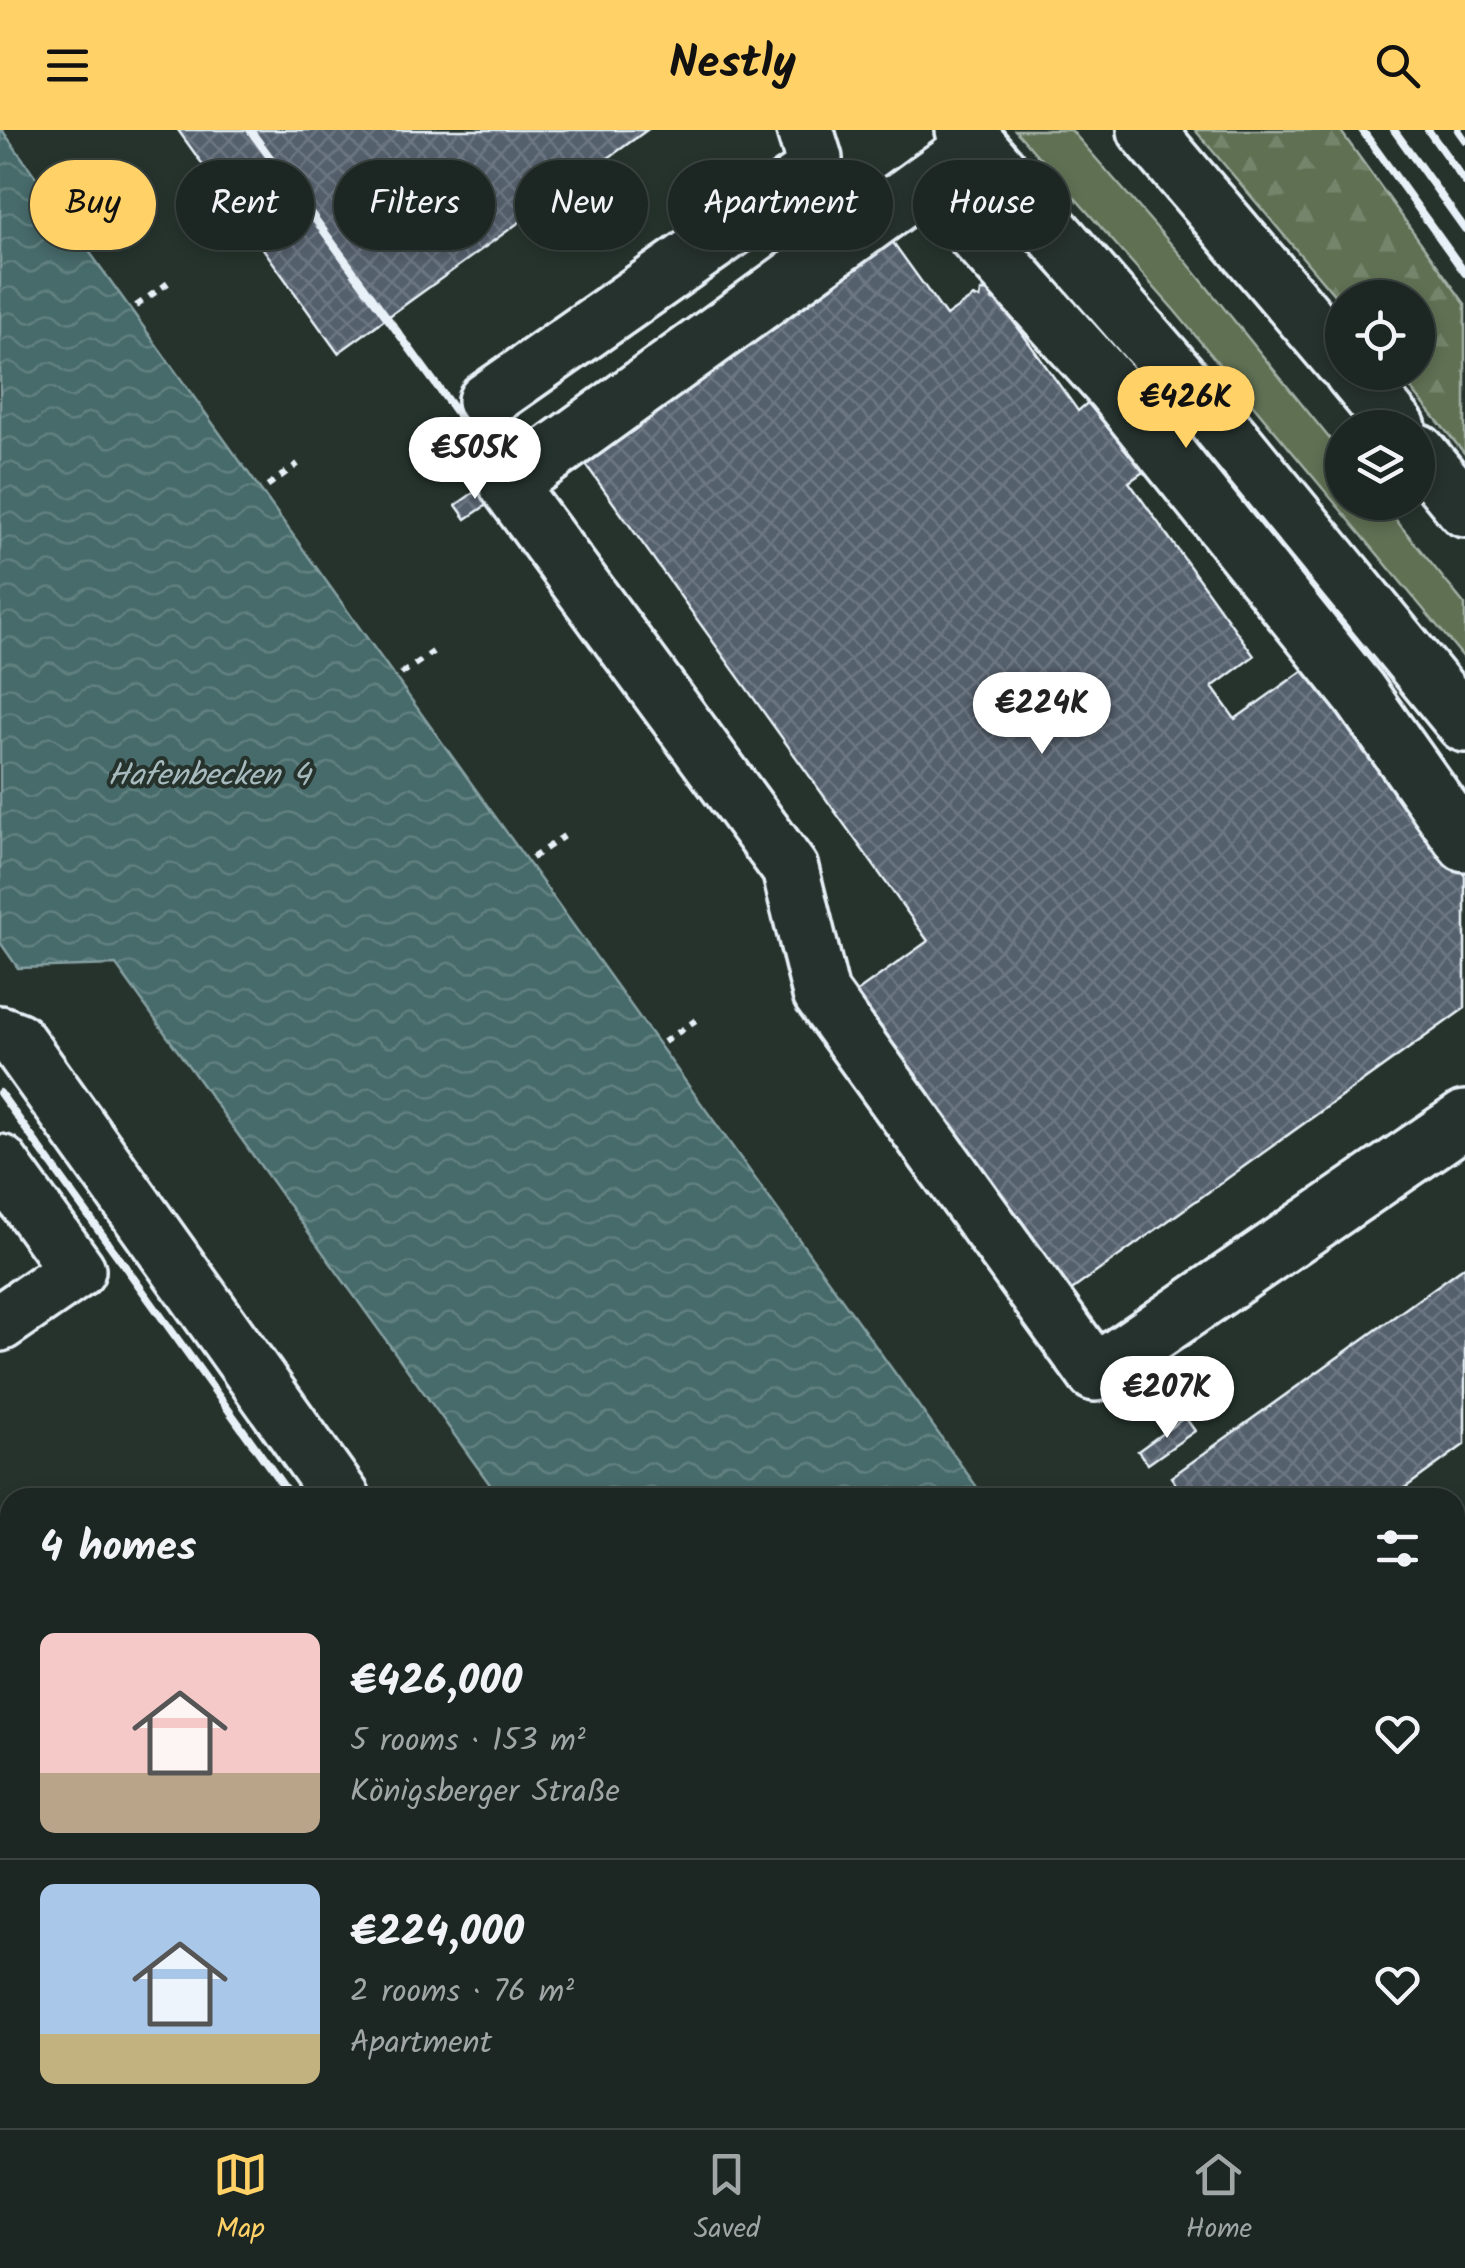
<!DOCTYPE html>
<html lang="en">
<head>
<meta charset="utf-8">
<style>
	:root { --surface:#1c2622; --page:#29322f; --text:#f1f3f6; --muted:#a0a5a5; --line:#3a4340; --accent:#ffd166 }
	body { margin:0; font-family:Kalam,sans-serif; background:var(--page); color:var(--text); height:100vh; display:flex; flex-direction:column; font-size:38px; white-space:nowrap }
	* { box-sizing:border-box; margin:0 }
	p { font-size:32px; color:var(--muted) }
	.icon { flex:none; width:55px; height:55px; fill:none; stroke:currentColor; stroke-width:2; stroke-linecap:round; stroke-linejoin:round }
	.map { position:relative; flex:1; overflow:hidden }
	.details { position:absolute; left:0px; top:1358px; width:1465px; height:642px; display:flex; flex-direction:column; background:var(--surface); border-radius:30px 30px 0 0; box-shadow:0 5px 15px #0003,0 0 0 2px var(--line) }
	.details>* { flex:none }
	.guide { position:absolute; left:30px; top:30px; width:1405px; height:90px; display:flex; gap:20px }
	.buttons { position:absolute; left:1325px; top:150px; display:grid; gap:20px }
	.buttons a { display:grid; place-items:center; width:110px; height:110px; border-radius:50%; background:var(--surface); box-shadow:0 5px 15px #0003,0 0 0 2px var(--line); font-size:50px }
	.price { position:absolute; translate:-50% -85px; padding:0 22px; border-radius:35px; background:#fff; color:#222; font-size:32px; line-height:65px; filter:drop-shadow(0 2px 5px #0008) }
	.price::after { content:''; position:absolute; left:50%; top:60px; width:30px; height:22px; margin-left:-15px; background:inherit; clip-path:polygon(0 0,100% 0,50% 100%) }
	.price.current { background:var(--accent); color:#111 }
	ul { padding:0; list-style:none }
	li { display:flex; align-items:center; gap:30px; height:250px; padding:0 40px }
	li+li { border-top:2px solid var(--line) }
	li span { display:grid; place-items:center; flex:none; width:280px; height:200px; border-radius:15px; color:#555 }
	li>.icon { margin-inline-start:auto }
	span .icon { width:120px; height:120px; fill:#fffc; stroke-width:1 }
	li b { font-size:42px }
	h2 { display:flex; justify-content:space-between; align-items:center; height:120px; padding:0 40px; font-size:42px }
	.tag { padding:0 35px; border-radius:45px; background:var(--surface); box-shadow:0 5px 15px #0003,0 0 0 2px var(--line); font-size:35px; line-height:90px }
	.tag.current { background:var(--accent); color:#111 }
	header { display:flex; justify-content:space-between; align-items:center; height:130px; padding:0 40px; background:var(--accent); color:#111; font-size:45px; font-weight:800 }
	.menu { display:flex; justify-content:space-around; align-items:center; height:140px; border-top:2px solid var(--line); background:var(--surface); font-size:28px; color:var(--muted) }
	.menu a { display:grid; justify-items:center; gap:5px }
	.menu .current { color:var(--accent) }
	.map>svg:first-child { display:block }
</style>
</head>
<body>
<header><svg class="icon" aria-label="menu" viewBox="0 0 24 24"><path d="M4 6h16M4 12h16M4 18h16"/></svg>Nestly<svg class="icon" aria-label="search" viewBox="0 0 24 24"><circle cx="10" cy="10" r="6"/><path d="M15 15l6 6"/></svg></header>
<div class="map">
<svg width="1465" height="1998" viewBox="0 0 1465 1998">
	<defs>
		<pattern id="forest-firs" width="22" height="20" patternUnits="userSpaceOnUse" patternTransform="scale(2.5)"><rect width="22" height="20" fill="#5e7052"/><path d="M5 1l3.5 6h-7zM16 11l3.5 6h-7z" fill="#75856c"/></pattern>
		<pattern id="water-waves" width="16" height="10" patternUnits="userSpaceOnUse" patternTransform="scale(2.5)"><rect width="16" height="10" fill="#466b6a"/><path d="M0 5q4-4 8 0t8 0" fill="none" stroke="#618180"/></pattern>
		<pattern id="building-cross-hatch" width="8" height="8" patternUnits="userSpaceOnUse" patternTransform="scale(2.5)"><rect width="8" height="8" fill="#54606d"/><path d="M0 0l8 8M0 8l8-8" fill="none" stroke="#6d7783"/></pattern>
	</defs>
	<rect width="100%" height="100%" fill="#26332d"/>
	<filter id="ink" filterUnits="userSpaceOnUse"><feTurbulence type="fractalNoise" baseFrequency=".01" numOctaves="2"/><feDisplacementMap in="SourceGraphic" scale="20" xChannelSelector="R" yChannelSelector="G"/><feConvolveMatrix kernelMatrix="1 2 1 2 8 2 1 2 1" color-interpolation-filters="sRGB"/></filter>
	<g filter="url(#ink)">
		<path fill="#5e7052" stroke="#a3b0a5" stroke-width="2.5" d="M1015,0h56l114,130 157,194v48l40,1 83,102v54l-291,-349z"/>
		<path fill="url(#forest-firs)" stroke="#a3b0a5" stroke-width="2.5" d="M1195,0h145l125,174v150l-67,-81 20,-1v-74h-76v6z"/>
		<path fill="url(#water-waves)" stroke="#87a1a3" stroke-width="2.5" d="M0,0h2l982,1367h-485l-383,-532 -98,3 -18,-26z
			M946,1990h485l6,8h-485z"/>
		<path fill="url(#building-cross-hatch)" stroke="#e8f1f8" stroke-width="2.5" d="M178,0h469l-309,223z
			M887,104l59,82 27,-19 7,1 1,-7 12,1 -1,8 7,1 79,110 13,-11 55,54 -3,18 -14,10 125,174 -42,31 23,32 77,-55 153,212v132l-399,286 -215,-298 77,-55 -349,-486z
			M483,356l11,14 -28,19 -10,-14z
			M1465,1136v178l-74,54h-206l-14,-21z
			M1185,1287l10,14 -47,33 -10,-13z
			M473,1990h198l5,8h-214z"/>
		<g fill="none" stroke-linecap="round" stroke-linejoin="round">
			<g stroke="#e8f1f8" stroke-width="62">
				<path id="minor" d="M964,0l247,284 254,310
					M977,15l-469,340 282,384 31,125 274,379 370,-254
					M927,51l187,207 245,305 106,150
					M486,271l324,-227 4,-15 -9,-29
					M0,904l16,6 326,458
					M0,1033l77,107 -77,53
					M1455,1528l10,-7
					M0,1890l10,14
					M72,1990l6,8
					M287,1990l6,8
					M788,1990l6,8
					M396,1998l11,-8"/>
			</g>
			<g stroke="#e8f1f8" stroke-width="62">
				<path id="major" d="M1146,0l196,231
					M1352,242l46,56
					M1418,322l47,57"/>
			</g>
			<path stroke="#e8f1f8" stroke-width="6" stroke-dasharray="8 8" stroke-linecap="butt" d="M136,176l32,-23
				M267,356l31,-22
				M401,544l32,-22
				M532,728l32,-22
				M664,912l32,-22"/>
			<use href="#minor" stroke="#26332d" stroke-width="55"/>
			<use href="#major" stroke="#26332d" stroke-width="55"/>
			<path stroke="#e8f1f8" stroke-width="8" d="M250,0l244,334
				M1362,0l103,143
				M1394,0l71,99
				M1428,0l37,52
				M1458,0l7,10
				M0,963l292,405
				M0,1981l12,17
				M704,1990l6,8
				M741,1990l6,8"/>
		</g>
	</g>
	<g text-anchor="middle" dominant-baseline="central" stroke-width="8" stroke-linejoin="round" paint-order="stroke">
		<g font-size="32" font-style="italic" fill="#a7bbbf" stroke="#26332d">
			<text x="209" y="646">Hafenbecken 4</text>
		</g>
	</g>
</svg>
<div class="buttons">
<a><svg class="icon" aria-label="locate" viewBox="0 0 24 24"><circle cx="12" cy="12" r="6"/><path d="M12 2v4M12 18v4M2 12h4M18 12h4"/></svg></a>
<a><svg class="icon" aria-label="layers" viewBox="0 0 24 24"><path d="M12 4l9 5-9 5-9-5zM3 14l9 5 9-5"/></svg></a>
</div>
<b class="price current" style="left:1186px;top:321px">€426K</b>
<b class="price" style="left:475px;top:372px">€505K</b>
<b class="price" style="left:1042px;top:627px">€224K</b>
<b class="price" style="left:1167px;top:1311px">€207K</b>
<div class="guide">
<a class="tag current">Buy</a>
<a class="tag">Rent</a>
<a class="tag">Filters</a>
<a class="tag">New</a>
<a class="tag">Apartment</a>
<a class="tag">House</a>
</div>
<section class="details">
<h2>4 homes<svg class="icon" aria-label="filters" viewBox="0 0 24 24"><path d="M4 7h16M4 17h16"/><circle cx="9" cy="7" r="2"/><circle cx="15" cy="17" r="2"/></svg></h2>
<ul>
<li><span style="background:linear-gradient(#f6c9c9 70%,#b9a48a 0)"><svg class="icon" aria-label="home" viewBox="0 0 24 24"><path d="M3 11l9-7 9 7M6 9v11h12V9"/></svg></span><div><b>€426,000</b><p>5 rooms · 153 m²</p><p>Königsberger Straße</p></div><svg class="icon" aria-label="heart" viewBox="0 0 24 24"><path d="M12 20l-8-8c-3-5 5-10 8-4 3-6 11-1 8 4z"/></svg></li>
<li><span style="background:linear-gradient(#a9c7e8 75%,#c2b280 0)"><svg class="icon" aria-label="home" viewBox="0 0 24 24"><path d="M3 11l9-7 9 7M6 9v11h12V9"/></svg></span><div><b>€224,000</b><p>2 rooms · 76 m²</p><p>Apartment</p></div><svg class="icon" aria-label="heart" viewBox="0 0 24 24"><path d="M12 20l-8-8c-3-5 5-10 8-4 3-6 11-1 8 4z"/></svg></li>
</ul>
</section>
</div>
<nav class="menu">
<a class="current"><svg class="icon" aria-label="map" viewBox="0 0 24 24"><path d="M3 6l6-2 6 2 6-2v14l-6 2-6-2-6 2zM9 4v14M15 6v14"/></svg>Map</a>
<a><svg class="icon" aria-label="saved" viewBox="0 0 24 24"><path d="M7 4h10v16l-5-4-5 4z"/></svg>Saved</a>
<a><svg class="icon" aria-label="home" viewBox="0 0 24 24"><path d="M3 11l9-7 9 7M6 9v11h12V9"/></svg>Home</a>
</nav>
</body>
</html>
